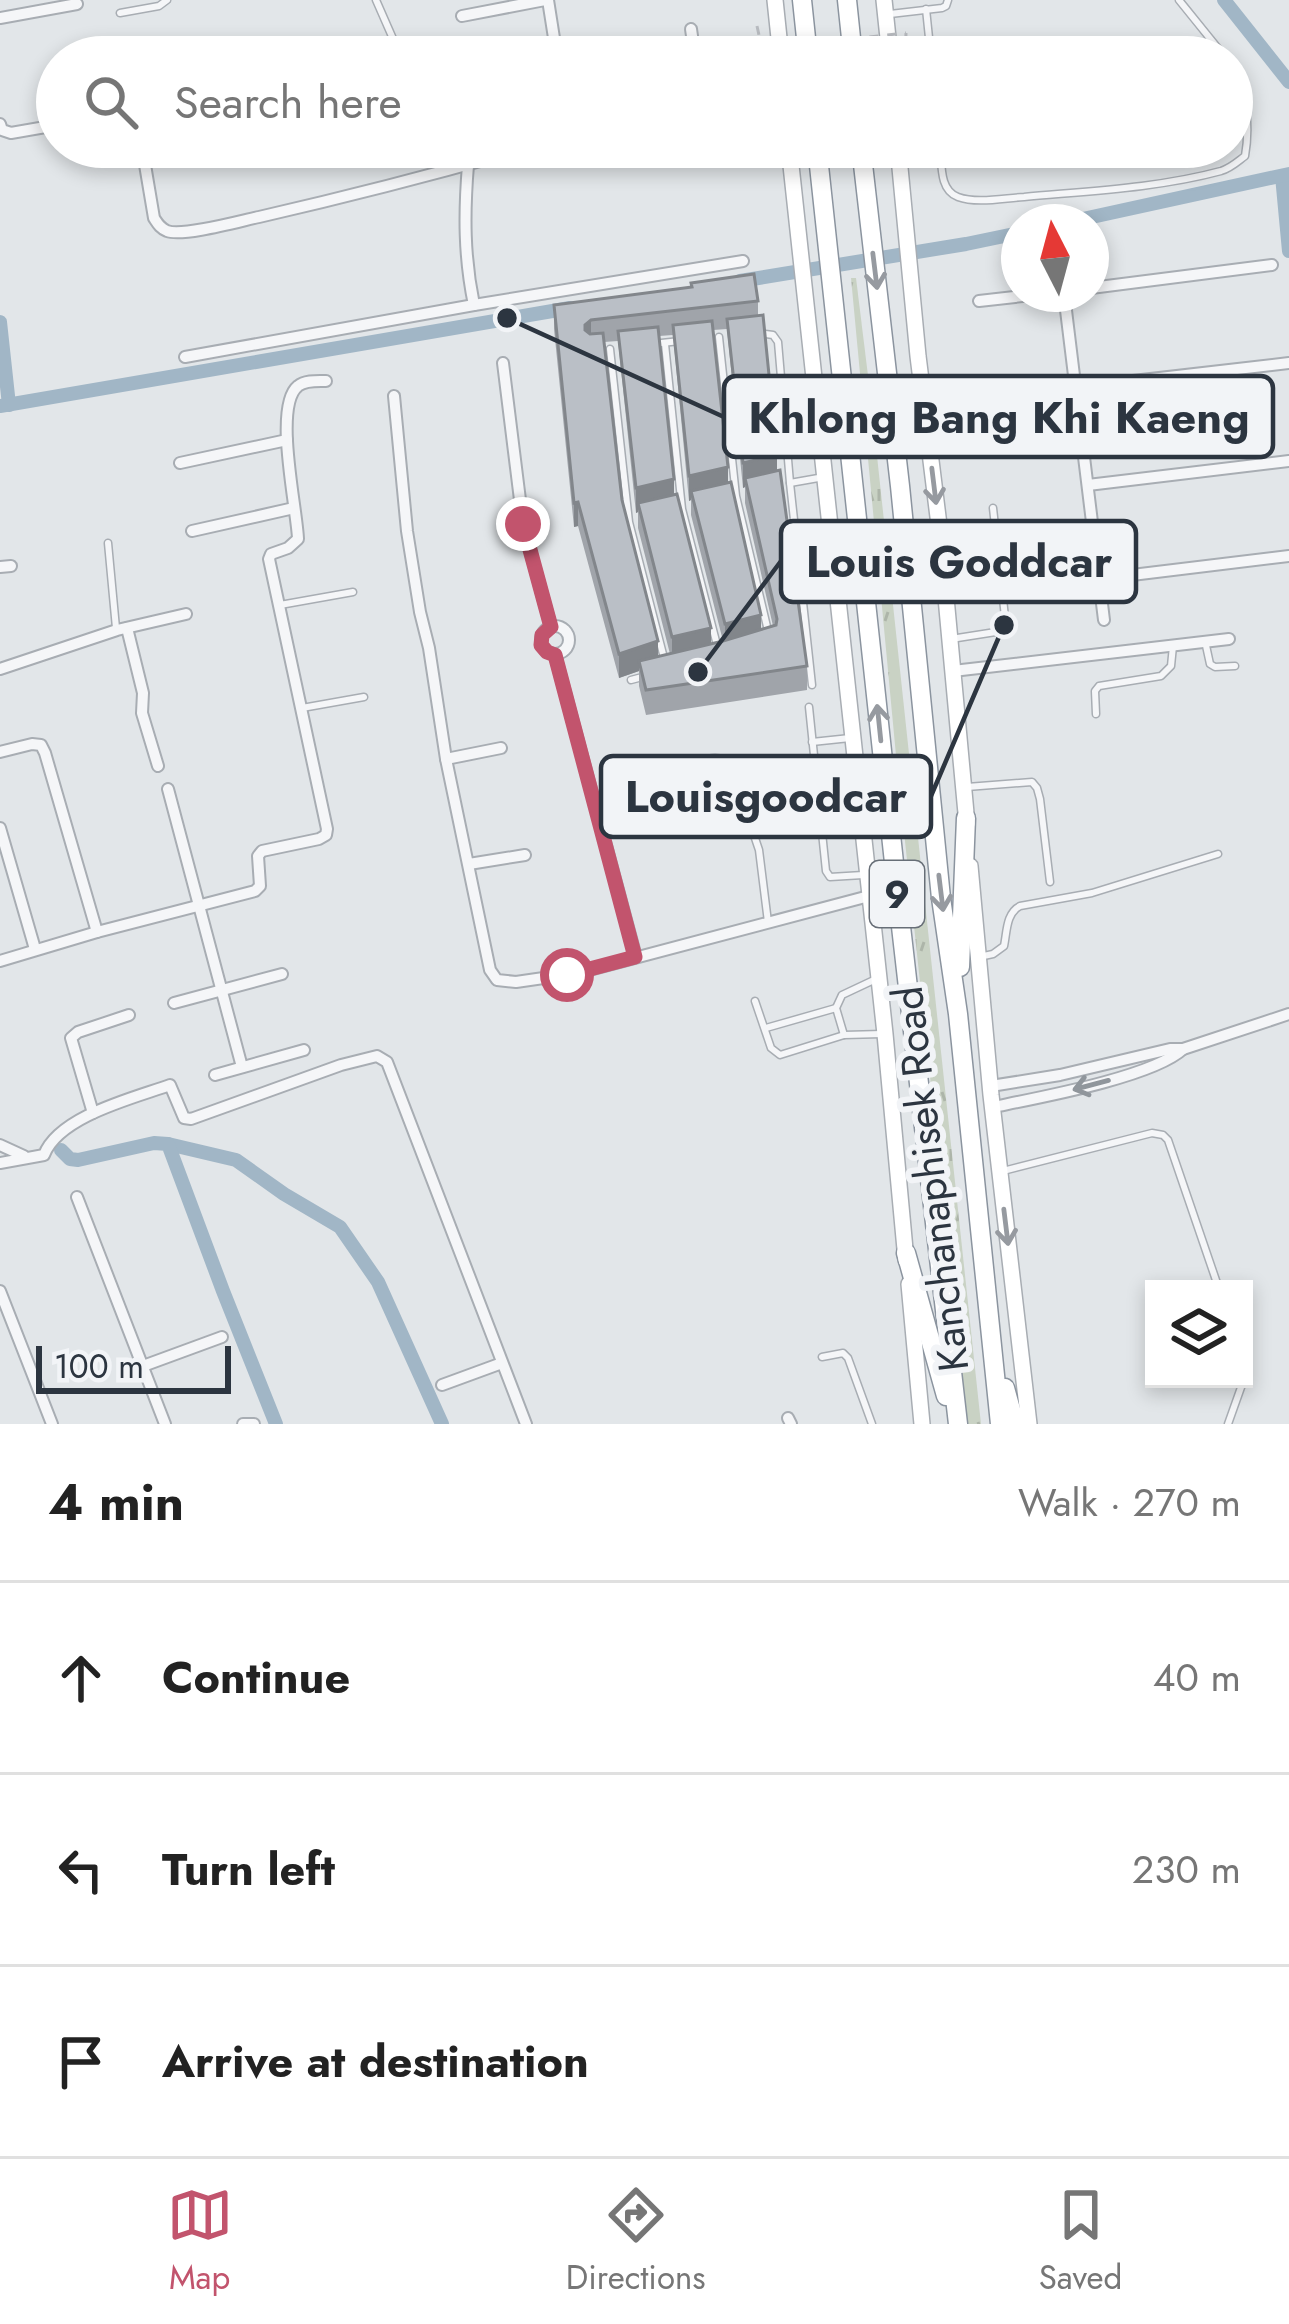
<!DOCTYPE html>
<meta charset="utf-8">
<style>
:root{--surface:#fff;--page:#f6f6f6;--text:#222;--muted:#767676;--line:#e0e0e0;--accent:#c2546d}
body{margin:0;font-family:Jost,sans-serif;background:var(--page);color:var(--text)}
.controls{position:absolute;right:36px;bottom:36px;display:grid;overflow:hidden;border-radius:0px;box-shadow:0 6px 18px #0003}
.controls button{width:108px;height:108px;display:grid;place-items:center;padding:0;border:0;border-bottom:3px solid var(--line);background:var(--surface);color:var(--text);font:60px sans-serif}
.compass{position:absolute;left:1001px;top:204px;width:108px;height:108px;border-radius:50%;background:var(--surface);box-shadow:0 6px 18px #0003;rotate:354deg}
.scale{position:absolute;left:36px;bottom:30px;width:195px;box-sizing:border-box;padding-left:12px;border:6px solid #2c3540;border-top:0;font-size:33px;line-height:42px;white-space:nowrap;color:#2c3540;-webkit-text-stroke:9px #f2f4f7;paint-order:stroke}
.stop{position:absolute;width:36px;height:36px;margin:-27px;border:9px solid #c2546d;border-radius:50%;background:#fff}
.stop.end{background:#c2546d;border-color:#fff;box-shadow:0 3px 12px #0008}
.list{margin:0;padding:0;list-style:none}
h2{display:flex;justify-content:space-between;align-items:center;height:156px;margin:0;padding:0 48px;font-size:51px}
h2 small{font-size:39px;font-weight:400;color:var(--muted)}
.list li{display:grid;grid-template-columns:78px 1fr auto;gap:36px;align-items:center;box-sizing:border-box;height:192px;padding:0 48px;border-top:3px solid var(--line)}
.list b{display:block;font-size:45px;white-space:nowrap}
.list em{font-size:39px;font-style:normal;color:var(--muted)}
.icon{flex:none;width:66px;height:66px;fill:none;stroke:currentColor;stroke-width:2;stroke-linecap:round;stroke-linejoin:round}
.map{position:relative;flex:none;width:1289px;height:1424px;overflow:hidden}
.search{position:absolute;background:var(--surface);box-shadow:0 6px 18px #0003;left:36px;right:36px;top:36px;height:132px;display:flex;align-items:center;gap:30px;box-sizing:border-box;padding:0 42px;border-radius:66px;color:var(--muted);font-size:45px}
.sheet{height:732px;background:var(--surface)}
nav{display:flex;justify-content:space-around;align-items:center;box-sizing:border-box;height:168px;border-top:3px solid var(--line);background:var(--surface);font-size:33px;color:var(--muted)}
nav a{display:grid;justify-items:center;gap:6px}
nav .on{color:var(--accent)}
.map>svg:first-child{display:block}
.grass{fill:url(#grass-tufts)}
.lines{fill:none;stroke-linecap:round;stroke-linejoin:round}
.canal{stroke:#a1b6c6;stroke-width:14}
.service-casing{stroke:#a8adb3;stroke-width:9}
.minor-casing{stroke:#a8adb3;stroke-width:14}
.secondary-casing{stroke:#a8adb3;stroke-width:18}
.trunk-casing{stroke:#8b949f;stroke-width:21}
.path{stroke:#b9bcc1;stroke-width:3;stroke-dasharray:9 9;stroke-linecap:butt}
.service{stroke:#f5f6f8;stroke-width:6}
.minor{stroke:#f5f6f8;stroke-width:10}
.secondary{stroke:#fff;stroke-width:15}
.trunk{stroke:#fff;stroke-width:18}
.path-bridge{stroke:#b9bcc1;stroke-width:3;stroke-dasharray:9 9;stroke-linecap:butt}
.wall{fill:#a0a4aa;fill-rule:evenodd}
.shaded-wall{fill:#82868b}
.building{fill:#babfc6;stroke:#82868b;stroke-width:3}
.oneway{stroke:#969aa0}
.oneway2{stroke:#90969c}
.route{stroke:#c2546d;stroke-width:15}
.labels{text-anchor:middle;stroke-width:12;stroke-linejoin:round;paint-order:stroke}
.shield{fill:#f2f4f7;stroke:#676e77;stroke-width:3}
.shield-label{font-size:39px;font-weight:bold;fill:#2c3540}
.street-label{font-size:42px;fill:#2c3540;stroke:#f2f4f7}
.leader{fill:none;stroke:#2c3540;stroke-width:4.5}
.callout-dot{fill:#2c3540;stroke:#f2f4f7;stroke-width:4.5}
.callout{fill:#f2f4f7;stroke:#2c3540;stroke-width:4.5}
.callout-label{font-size:45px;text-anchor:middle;font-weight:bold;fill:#2c3540}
</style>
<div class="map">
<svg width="1289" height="1424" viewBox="0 0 1289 1424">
<defs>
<pattern id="grass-tufts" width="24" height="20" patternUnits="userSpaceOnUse" patternTransform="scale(3)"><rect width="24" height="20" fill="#c9d2c4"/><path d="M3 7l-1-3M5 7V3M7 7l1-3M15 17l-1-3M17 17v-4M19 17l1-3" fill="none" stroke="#adb5a9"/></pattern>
</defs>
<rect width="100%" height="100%" fill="#e2e6e9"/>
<path class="grass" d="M851,278H856L871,400L981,1424H967L897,766Z"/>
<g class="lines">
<g class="canal">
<path d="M1224,0L1289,82"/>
<path d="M1282,176L1289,251"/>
<path d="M1069,222L1289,174"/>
<path d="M740,281L966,244L1019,233"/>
<path d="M0,322L9,405"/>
<path d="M0,406L570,308"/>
<path d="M168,1144L236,1160L284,1194L340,1227L378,1282L442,1424"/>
<path d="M61,1150L70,1159L78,1160L154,1143L168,1144L223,1291L276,1424"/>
</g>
<g class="service-casing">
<g id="service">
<path d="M376,0L401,57"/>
<path d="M1179,0L1225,57"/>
<path d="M926,9L931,57"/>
<path d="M120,13L159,6L167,0"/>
<path d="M890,14L942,8L946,6L948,0"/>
<path d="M940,147C942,164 939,190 958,197C977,204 1004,198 1024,197C1089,191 1158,188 1221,171C1231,168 1237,162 1245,156C1250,128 1247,91 1232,66"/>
<path d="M759,333L773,335L778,342L790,483L812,685"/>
<path d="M719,337L736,496L769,635"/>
<path d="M652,344L680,341"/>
<path d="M665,344L682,509L718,649"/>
<path d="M610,349L629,522L664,658"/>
<path d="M790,483L824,477"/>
<path d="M943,533L996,528"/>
<path d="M108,543L116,628"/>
<path d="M280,605L353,592"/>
<path d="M951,639L1002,631L1006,626L993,508"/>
<path d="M1205,641L1210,664L1215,667L1235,666"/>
<path d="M631,680L646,676"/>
<path d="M809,707L826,871L830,877L863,875"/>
<path d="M302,708L364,697"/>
<path d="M1096,714L1095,691L1099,686L1161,676L1171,666L1173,646"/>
<path d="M812,742L850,738"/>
<path d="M688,764C702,761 719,752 730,764L759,850L768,922"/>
<path d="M967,787L1032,782L1037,788L1040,799L1050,882"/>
<path d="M979,957L993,954L1004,946C1007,932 1006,913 1020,906L1092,893L1218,854"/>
<path d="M876,979L842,995L836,1008L844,1035L882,1034"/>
<path d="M755,1001L771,1048L780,1055L844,1035"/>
<path d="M766,1028L836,1008"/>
<path d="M1003,1171L1152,1133L1163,1135L1168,1140L1219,1289"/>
<path d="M822,1357L843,1353L848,1358L872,1424"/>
<path d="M1228,1424L1244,1379"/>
</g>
</g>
<g class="minor-casing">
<g id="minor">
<path d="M548,0L557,57"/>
<path d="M462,16L545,0"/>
<path d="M0,18L77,4"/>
<path d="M691,29L695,57"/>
<path d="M0,124L2,130L11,133L57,125"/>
<path d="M142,147L154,218C158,224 160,228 167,231C183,237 240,221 259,217C350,196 440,173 530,147"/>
<path d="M559,147L571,152L581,147"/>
<path d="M468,165C464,214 464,257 474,305"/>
<path d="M1091,288L1272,265"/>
<path d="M1064,294L1104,620"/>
<path d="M979,301L1041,294"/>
<path d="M185,357L474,305L743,261"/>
<path d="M503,363L523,524L551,627"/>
<path d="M394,396L407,531L420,612L429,648L446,759L490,970L497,980L516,982L578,973L869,896"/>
<path d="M924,405L1289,363"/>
<path d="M180,463L287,440"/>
<path d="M1088,485L1289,461"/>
<path d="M192,531L294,508"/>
<path d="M0,567L11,566"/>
<path d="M1099,579L1289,556"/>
<circle cx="555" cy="640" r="14"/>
<path d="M127,628L143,693L142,713L158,766"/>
<path d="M555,655L636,957"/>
<path d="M0,669L117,630L186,614"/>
<path d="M953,671L1229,639"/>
<path d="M0,752L32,744L41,745L45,753L97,932"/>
<path d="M446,759L501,748"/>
<path d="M168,789L242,1067"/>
<path d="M0,828L35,949"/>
<path d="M469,864L525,855"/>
<path d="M0,961L97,932L255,891L260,886L258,856L262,851L319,839L326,835L327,829L269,559L271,554L288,548L298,539C297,508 273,406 298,386C305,380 318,381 326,381"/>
<path d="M174,1003L282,974"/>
<path d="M215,1075L304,1050"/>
<path d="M991,1086L1060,1075L1170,1049H1183L1289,1014"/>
<path d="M993,1107C1037,1098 1153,1077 1183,1049"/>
<path d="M93,1113L71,1038L78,1032L129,1015"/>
<path d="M0,1145L24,1156"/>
<path d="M0,1163L44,1155C59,1116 134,1098 170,1085L184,1118L191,1119L341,1065L377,1056L387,1062L526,1424"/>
<path d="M77,1197L165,1424"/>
<path d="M0,1291L52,1424"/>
<path d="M143,1366L222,1337"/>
<path d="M442,1385L502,1363"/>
<path d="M788,1418L791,1424"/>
<path d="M243,1424H254"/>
</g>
</g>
<g class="secondary-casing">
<g id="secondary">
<path d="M775,0L781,57"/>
<path d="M884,0L890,57"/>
<path d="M789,147L885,1034L906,1260"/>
<path d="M898,147L918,356L940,533L967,824"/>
<path d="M970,866L991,1095L1029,1424"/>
<path d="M909,1284L922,1424"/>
</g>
</g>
<g class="trunk-casing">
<g id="trunk">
<path d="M802,0L808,57"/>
<path d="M847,0L853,57"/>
<path d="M817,147L899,909L958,1424"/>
<path d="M861,147L900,486L941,898L958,1014L1000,1424"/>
<path d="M960,967L966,818"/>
<path d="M906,1253L946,1396"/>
<path d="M1005,1388L1015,1424"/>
</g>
</g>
<g class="path">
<path d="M757,26L762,49"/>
<path d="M905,55L906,33"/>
</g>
<use href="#service" class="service"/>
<use href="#minor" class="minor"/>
<use href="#secondary" class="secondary"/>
<use href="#trunk" class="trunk"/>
<path class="path-bridge" d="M762,49L906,33"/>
</g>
<path class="wall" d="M758,301V316L777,471L807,666V690L646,715L639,686V671L619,678L578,526L574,527L554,329V305ZM727,329L743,488L745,487V503L773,626L761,629L728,482L713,330ZM673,335L689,501L691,500V515L723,641L711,644L674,495L659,336ZM618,341L636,513L638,512V528L670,654L658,657L622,500L604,342Z"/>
<g class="shaded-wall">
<path d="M591,320V344L585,349V325Z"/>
<path d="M777,455V480L745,478V487L743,488V463Z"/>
<path d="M728,467V491H691V500L689,501V476Z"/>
<path d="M674,479V504L638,503V512L636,513V488Z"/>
<path d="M578,502V526L574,527V503Z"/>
<path d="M761,615V640L725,649V624Z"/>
<path d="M711,628V652L672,662V637Z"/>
<path d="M658,641V665L639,661V671L619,678V654Z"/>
</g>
<g class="building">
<path d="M754,274L758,301L591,320L585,325V330L590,334L603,333L622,500L658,641L619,654L578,502L574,503L554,305L692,287L691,283Z"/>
<path d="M763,315L777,455L743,463L727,319Z"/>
<path d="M712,321L728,467L689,476L673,325Z"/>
<path d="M658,327L674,479L636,488L618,331Z"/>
<path d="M780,470L807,666L646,690L639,661L723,641L776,625L777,619L745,478Z"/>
<path d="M731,482L761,615L725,624L691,491Z"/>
<path d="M677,494L711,628L672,637L638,503Z"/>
</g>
<defs><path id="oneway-shaft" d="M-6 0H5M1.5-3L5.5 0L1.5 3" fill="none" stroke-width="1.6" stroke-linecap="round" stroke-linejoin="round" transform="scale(3)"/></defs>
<g class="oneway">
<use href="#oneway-shaft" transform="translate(875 271) rotate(83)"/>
<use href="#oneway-shaft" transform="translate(934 486) rotate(83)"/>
<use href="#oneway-shaft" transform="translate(879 723) rotate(-96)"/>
<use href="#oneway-shaft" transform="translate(941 893) rotate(83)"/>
<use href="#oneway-shaft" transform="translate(1006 1227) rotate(83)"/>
</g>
<use class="oneway2" href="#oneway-shaft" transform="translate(1091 1085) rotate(165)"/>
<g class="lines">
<path class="route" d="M523,524L551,627L542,635L541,645L547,652L555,655L635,957L567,975"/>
</g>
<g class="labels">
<rect class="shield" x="870" y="861" width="54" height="66" rx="9"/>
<g class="shield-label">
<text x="897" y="908">9</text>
</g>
<g class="street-label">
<text transform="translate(930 1179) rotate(-97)" y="15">Kanchanaphisek Road</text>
</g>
</g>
<path class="leader" d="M507 318L724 417M698 672L781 561M1004 625L931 796"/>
<g class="callout-dot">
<circle cx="507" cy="318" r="12"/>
<circle cx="698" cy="672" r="12"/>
<circle cx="1004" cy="625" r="12"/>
</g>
<g class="callout">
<rect x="724" y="376" width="549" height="81" rx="12"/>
<rect x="781" y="521" width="355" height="81" rx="12"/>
<rect x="601" y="756" width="330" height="81" rx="12"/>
</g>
<g class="callout-label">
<text x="999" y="433">Khlong Bang Khi Kaeng</text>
<text x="959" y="577">Louis Goddcar</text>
<text x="766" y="812">Louisgoodcar</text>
</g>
</svg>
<div class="controls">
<button><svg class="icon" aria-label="layers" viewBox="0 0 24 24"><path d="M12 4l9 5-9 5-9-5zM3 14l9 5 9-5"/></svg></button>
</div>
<svg class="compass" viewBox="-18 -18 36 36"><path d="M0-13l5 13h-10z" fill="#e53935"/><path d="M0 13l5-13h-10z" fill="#767676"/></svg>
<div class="scale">100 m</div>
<div class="stop" style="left:567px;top:975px"></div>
<div class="stop end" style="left:523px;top:524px"></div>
<div class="search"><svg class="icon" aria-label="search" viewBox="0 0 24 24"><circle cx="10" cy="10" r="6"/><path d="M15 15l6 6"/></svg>Search here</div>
</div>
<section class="sheet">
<h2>4 min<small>Walk · 270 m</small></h2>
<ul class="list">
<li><svg class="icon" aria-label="ahead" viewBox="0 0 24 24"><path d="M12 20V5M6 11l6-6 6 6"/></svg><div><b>Continue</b></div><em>40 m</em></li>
<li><svg class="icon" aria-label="left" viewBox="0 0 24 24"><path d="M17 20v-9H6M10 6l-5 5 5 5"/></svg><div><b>Turn left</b></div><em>230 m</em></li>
<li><svg class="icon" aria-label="arrive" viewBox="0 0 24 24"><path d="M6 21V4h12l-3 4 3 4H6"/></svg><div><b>Arrive at destination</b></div></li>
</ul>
</section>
<nav>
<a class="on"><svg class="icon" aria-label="map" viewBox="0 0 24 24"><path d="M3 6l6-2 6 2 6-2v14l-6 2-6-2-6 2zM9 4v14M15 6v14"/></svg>Map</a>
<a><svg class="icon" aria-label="directions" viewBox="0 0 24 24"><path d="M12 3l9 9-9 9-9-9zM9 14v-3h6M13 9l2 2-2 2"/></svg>Directions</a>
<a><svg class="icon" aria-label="saved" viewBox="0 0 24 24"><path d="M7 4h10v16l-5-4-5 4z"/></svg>Saved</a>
</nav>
